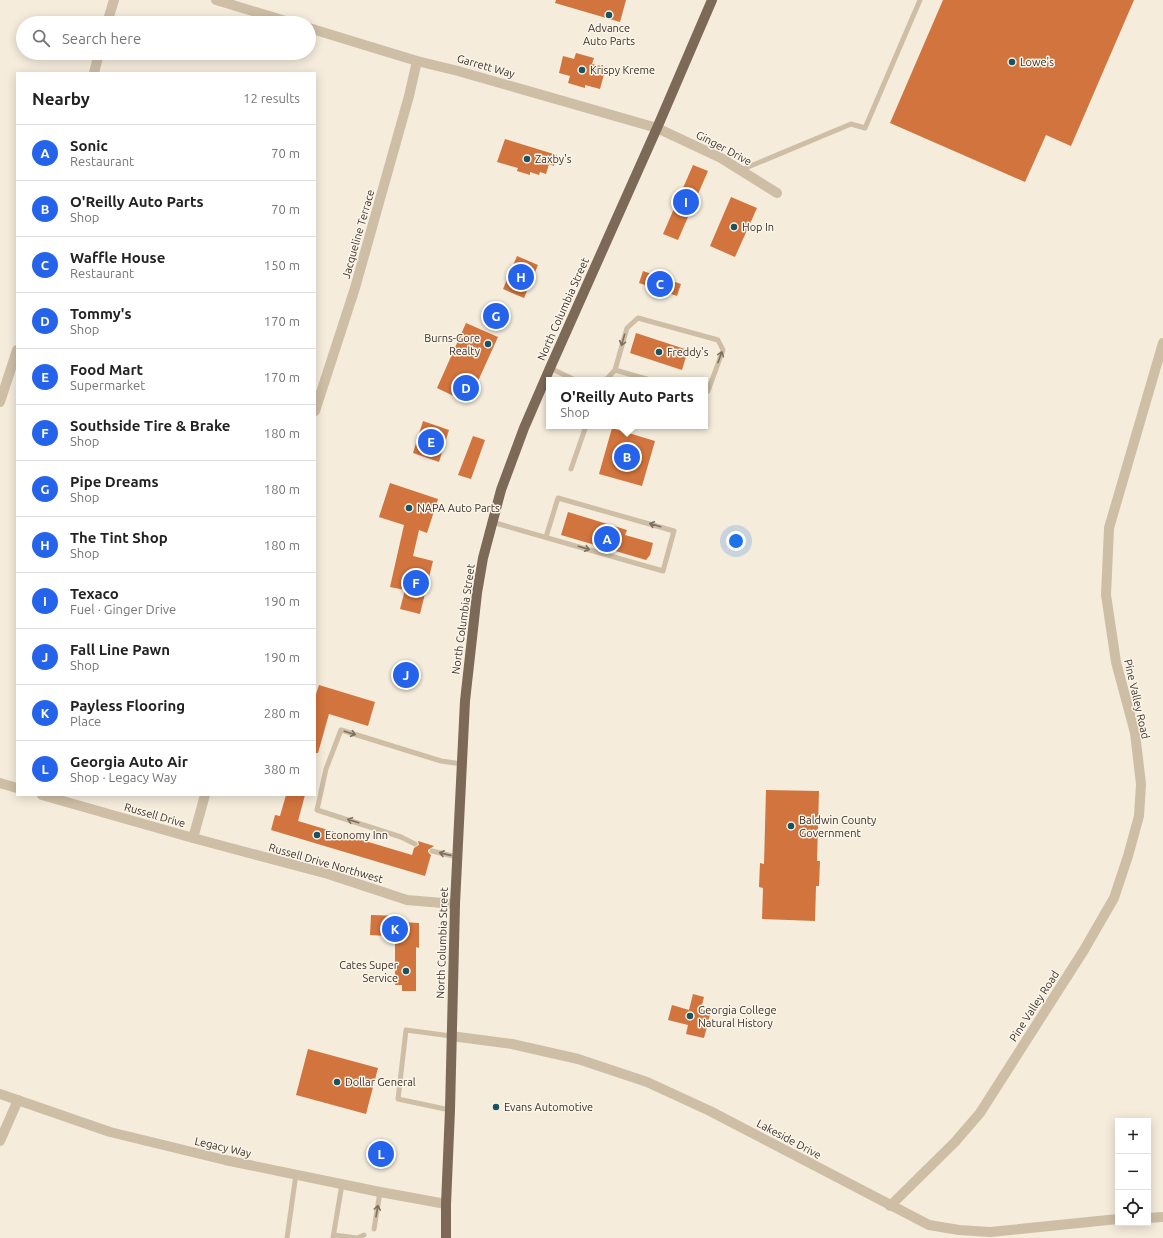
<!DOCTYPE html>
<meta charset="utf-8">
<style>
:root{--surface:#fff;--page:#f6f6f6;--text:#222;--muted:#767676;--line:#e0e0e0;--accent:#2563eb}
body{margin:0;font-family:Ubuntu,sans-serif;background:var(--page);color:var(--text)}
.controls{position:absolute;right:12px;bottom:12px;display:grid;overflow:hidden;border-radius:0px;box-shadow:0 2px 10px #0003}
.controls button{width:36px;height:36px;display:grid;place-items:center;padding:0;border:0;border-bottom:1px solid var(--line);background:var(--surface);color:var(--text);font:20px sans-serif}
.you{position:absolute;left:736px;top:541px;width:14px;height:14px;margin:-10px;border:3px solid #fff;border-radius:50%;background:#1a73e8;box-shadow:0 0 0 6px #1a73e833}
.badge{display:grid;place-items:center;width:26px;height:26px;border-radius:50%;background:var(--accent);color:#fff;font-size:13px;font-weight:700}
.pin{position:absolute;translate:-50% -50%;border:2px solid #fff;box-shadow:0 1px 4px #0006}
.popup{position:absolute;left:546px;top:377px;width:162px;height:52px;box-sizing:border-box;display:grid;place-content:center;border-radius:0px;background:var(--surface);filter:drop-shadow(0 1px 3px #0005);font-size:13px;white-space:nowrap;color:var(--muted)}
.popup b{font-size:15px;color:var(--text)}
.popup::after{content:'';position:absolute;left:50%;top:100%;margin-left:-8px;border:8px solid transparent;border-top-color:var(--surface)}
.list{margin:0;padding:0;list-style:none}
h2{display:flex;justify-content:space-between;align-items:center;height:52px;margin:0;padding:0 16px;font-size:17px}
h2 small{font-size:13px;font-weight:400;color:var(--muted)}
.list li{display:grid;grid-template-columns:26px 1fr auto;gap:12px;align-items:center;box-sizing:border-box;height:56px;padding:0 16px;border-top:1px solid var(--line)}
.list b{display:block;font-size:15px;white-space:nowrap}
.list p{margin:0;font-size:13px;white-space:nowrap;color:var(--muted)}
.list em{font-size:13px;font-style:normal;color:var(--muted)}
.icon{flex:none;width:22px;height:22px;fill:none;stroke:currentColor;stroke-width:2;stroke-linecap:round;stroke-linejoin:round}
.map{position:relative;flex:none;width:1163px;height:1238px;overflow:hidden}
.search{position:absolute;background:var(--surface);box-shadow:0 2px 10px #0003;left:16px;top:16px;width:300px;height:44px;display:flex;align-items:center;gap:10px;box-sizing:border-box;padding:0 14px;border-radius:22px;color:var(--muted);font-size:15px}
.panel{position:absolute;background:var(--surface);box-shadow:0 2px 10px #0003;left:16px;top:72px;width:300px;height:724px;border-radius:0px}
.map>svg:first-child{display:block}
.building{fill:#d1743d}
.lines{fill:none;stroke-linecap:round;stroke-linejoin:round}
.lane{stroke:#cebea6;stroke-width:5}
.street{stroke:#cebea6;stroke-width:10}
.primary{stroke:#7d6957;stroke-width:10}
.oneway{stroke:#7d7061}
.poi-dot{fill:#195260;stroke:#fbf5e9;stroke-width:1.5}
.labels{text-anchor:middle;stroke-width:3;stroke-linejoin:round;paint-order:stroke}
.poi-label{font-size:11px;fill:#3a3028;stroke:#fbf5e9;text-anchor:start}
.street-label{font-size:11px;fill:#3a3028;stroke:#fbf5e9}
</style>
<div class="map">
<svg width="1163" height="1238" viewBox="0 0 1163 1238">
<rect width="100%" height="100%" fill="#f5ecdc"/>
<g class="building">
<path d="M556,0H626L620,22L555,3Z"/>
<path d="M943,0H1134L1071,146L1046,135L1025,182L890,123Z"/>
<path d="M576,53L594,58L592,64L606,67L600,89L585,85V88L568,83L570,76L559,73L563,56L574,59Z"/>
<path d="M505,139L557,155L554,166L549,164L546,174L540,172L539,175L530,172V175L517,171L518,168L497,162Z"/>
<path d="M693,165L708,171L678,240L663,234Z"/>
<path d="M731,197L757,208L735,257L710,246Z"/>
<path d="M517,256L538,265L524,298L503,289Z"/>
<path d="M643,271L681,284L677,296L639,283Z"/>
<path d="M466,323L498,337L468,403L437,388Z"/>
<path d="M636,333L688,350L682,370L630,353Z"/>
<path d="M423,421L449,430L439,462L413,453Z"/>
<path d="M612,428L655,441L642,486L599,474Z"/>
<path d="M473,436L485,440L471,479L458,475Z"/>
<path d="M390,483L438,499L427,533L419,530L413,556L433,561L420,614L400,609L405,590L390,587L404,525L379,517Z"/>
<path d="M568,512L627,530L625,535L653,543L650,555L646,560L561,535Z"/>
<path d="M319,685L375,702L368,726L329,714L318,753H315V697Z"/>
<path d="M766,790L819,791L817,861H820L819,886H816L815,921L762,919L763,888L759,887L760,863L764,864Z"/>
<path d="M286,795H305L298,821L412,855L414,848L419,845L418,841L434,846L428,850V852L431,855L425,876L271,830L275,815L280,816Z"/>
<path d="M371,915L402,916V922L419,923V948L416,947V991H402V985H395V942L386,941V936L370,935Z"/>
<path d="M693,994L704,997L701,1009L711,1011L704,1038L686,1034L688,1025L668,1020L672,1005L689,1010Z"/>
<path d="M308,1049L378,1068L366,1114L296,1095Z"/>
</g>
<g class="lines">
<g class="lane">
<path d="M741,170L851,124L865,128L920,0"/>
<path d="M550,368L575,380"/>
<path d="M615,370L650,380"/>
<path d="M606,380L615,370L627,328L638,318L718,340L723,350L708,391L705,392"/>
<path d="M571,469L586,426"/>
<path d="M492,522L663,571L674,531L558,498L546,537"/>
<path d="M415,844L401,837L317,810L326,769L341,730L441,761L462,764"/>
<path d="M432,851L457,857"/>
<path d="M450,1110L398,1099L406,1030L451,1036"/>
<path d="M374,1229L380,1192"/>
<path d="M334,1235L357,1238L364,1235"/>
<path d="M287,1238L296,1174"/>
<path d="M333,1238L342,1184"/>
</g>
<g class="street">
<path d="M216,0L292,23"/>
<path d="M107,23L114,0"/>
<path d="M309,28L417,61L458,71L657,128L721,158L777,193"/>
<path d="M94,73L99,53"/>
<path d="M0,402L17,350"/>
<path d="M315,411L355,288L409,96L417,61"/>
<path d="M0,783L17,788"/>
<path d="M42,795L193,838L328,874L407,900L455,904"/>
<path d="M193,838L205,795"/>
<path d="M451,1036L512,1044L578,1059L647,1082L710,1111L929,1225L959,1230L990,1232L1118,1219"/>
<path d="M0,1094L110,1132L225,1160L380,1192L446,1204"/>
<path d="M0,1141L18,1100"/>
<path d="M890,1206L955,1142L980,1113L1084,950L1114,898L1128,856L1139,816L1141,784L1135,733L1116,662L1106,595L1109,528L1163,343"/>
<path d="M1148,1218L1163,1217"/>
</g>
<path class="primary" d="M446,1238V1204L450,1110L455,904L465,701L477,593L483,558L501,490L524,428L550,368L657,128L712,0"/>
</g>
<defs><path id="oneway-shaft" d="M-6 0H5M1.5-3L5.5 0L1.5 3" fill="none" stroke-width="1.6" stroke-linecap="round" stroke-linejoin="round"/></defs>
<g class="oneway">
<use href="#oneway-shaft" transform="translate(623 340) rotate(106)"/>
<use href="#oneway-shaft" transform="translate(720 357) rotate(-70)"/>
<use href="#oneway-shaft" transform="translate(655 525) rotate(-164)"/>
<use href="#oneway-shaft" transform="translate(584 548) rotate(16)"/>
<use href="#oneway-shaft" transform="translate(350 733) rotate(17)"/>
<use href="#oneway-shaft" transform="translate(353 821) rotate(-162)"/>
<use href="#oneway-shaft" transform="translate(445 854) rotate(-167)"/>
<use href="#oneway-shaft" transform="translate(377 1211) rotate(-80)"/>
</g>
<g class="poi-dot">
<circle cx="609" cy="15" r="4"/>
<circle cx="1012" cy="62" r="4"/>
<circle cx="582" cy="70" r="4"/>
<circle cx="527" cy="159" r="4"/>
<circle cx="734" cy="227" r="4"/>
<circle cx="488" cy="344" r="4"/>
<circle cx="659" cy="352" r="4"/>
<circle cx="409" cy="508" r="4"/>
<circle cx="791" cy="826" r="4"/>
<circle cx="317" cy="835" r="4"/>
<circle cx="406" cy="971" r="4"/>
<circle cx="690" cy="1016" r="4"/>
<circle cx="337" cy="1082" r="4"/>
<circle cx="496" cy="1107" r="4"/>
</g>
<g class="labels">
<g class="poi-label">
<text x="609" y="32" text-anchor="middle">Advance<tspan x="609" dy="13">Auto Parts</tspan></text>
<text x="1020" y="66">Lowe's</text>
<text x="590" y="74">Krispy Kreme</text>
<text x="535" y="163">Zaxby's</text>
<text x="742" y="231">Hop In</text>
<text x="480" y="342" text-anchor="end">Burns-Gore<tspan x="480" dy="13">Realty</tspan></text>
<text x="667" y="356">Freddy's</text>
<text x="417" y="512">NAPA Auto Parts</text>
<text x="799" y="824">Baldwin County<tspan x="799" dy="13">Government</tspan></text>
<text x="325" y="839">Economy Inn</text>
<text x="398" y="969" text-anchor="end">Cates Super<tspan x="398" dy="13">Service</tspan></text>
<text x="698" y="1014">Georgia College<tspan x="698" dy="13">Natural History</tspan></text>
<text x="345" y="1086">Dollar General</text>
<text x="504" y="1111">Evans Automotive</text>
</g>
<g class="street-label">
<text transform="translate(486 66) rotate(16)" y="4">Garrett Way</text>
<text transform="translate(724 148) rotate(28)" y="4">Ginger Drive</text>
<text transform="translate(358 234) rotate(-74)" y="4">Jacqueline Terrace</text>
<text transform="translate(563 309) rotate(-66)" y="4">North Columbia Street</text>
<text transform="translate(463 619) rotate(-82)" y="4">North Columbia Street</text>
<text transform="translate(1137 699) rotate(77)" y="4">Pine Valley Road</text>
<text transform="translate(155 815) rotate(16)" y="4">Russell Drive</text>
<text transform="translate(326 863) rotate(16)" y="4">Russell Drive Northwest</text>
<text transform="translate(442 943) rotate(-88)" y="4">North Columbia Street</text>
<text transform="translate(1034 1006) rotate(-57)" y="4">Pine Valley Road</text>
<text transform="translate(789 1139) rotate(28)" y="4">Lakeside Drive</text>
<text transform="translate(223 1147) rotate(13)" y="4">Legacy Way</text>
</g>
</g>
</svg>
<div class="controls">
<button>+</button>
<button>−</button>
<button><svg class="icon" aria-label="locate" viewBox="0 0 24 24"><circle cx="12" cy="12" r="6"/><path d="M12 2v4M12 18v4M2 12h4M18 12h4"/></svg></button>
</div>
<div class="you"></div>
<div class="pin badge" style="left:607px;top:539px">A</div>
<div class="pin badge" style="left:627px;top:457px">B</div>
<div class="popup"><b>O'Reilly Auto Parts</b>Shop</div>
<div class="pin badge" style="left:660px;top:284px">C</div>
<div class="pin badge" style="left:466px;top:388px">D</div>
<div class="pin badge" style="left:431px;top:442px">E</div>
<div class="pin badge" style="left:416px;top:583px">F</div>
<div class="pin badge" style="left:496px;top:316px">G</div>
<div class="pin badge" style="left:521px;top:277px">H</div>
<div class="pin badge" style="left:686px;top:202px">I</div>
<div class="pin badge" style="left:406px;top:675px">J</div>
<div class="pin badge" style="left:395px;top:929px">K</div>
<div class="pin badge" style="left:381px;top:1154px">L</div>
<div class="search"><svg class="icon" aria-label="search" viewBox="0 0 24 24"><circle cx="10" cy="10" r="6"/><path d="M15 15l6 6"/></svg>Search here</div>
<section class="panel">
<h2>Nearby<small>12 results</small></h2>
<ul class="list">
<li><span class="badge">A</span><div><b>Sonic</b><p>Restaurant</p></div><em>70 m</em></li>
<li><span class="badge">B</span><div><b>O'Reilly Auto Parts</b><p>Shop</p></div><em>70 m</em></li>
<li><span class="badge">C</span><div><b>Waffle House</b><p>Restaurant</p></div><em>150 m</em></li>
<li><span class="badge">D</span><div><b>Tommy's</b><p>Shop</p></div><em>170 m</em></li>
<li><span class="badge">E</span><div><b>Food Mart</b><p>Supermarket</p></div><em>170 m</em></li>
<li><span class="badge">F</span><div><b>Southside Tire &amp; Brake</b><p>Shop</p></div><em>180 m</em></li>
<li><span class="badge">G</span><div><b>Pipe Dreams</b><p>Shop</p></div><em>180 m</em></li>
<li><span class="badge">H</span><div><b>The Tint Shop</b><p>Shop</p></div><em>180 m</em></li>
<li><span class="badge">I</span><div><b>Texaco</b><p>Fuel · Ginger Drive</p></div><em>190 m</em></li>
<li><span class="badge">J</span><div><b>Fall Line Pawn</b><p>Shop</p></div><em>190 m</em></li>
<li><span class="badge">K</span><div><b>Payless Flooring</b><p>Place</p></div><em>280 m</em></li>
<li><span class="badge">L</span><div><b>Georgia Auto Air</b><p>Shop · Legacy Way</p></div><em>380 m</em></li>
</ul>
</section>
</div>
